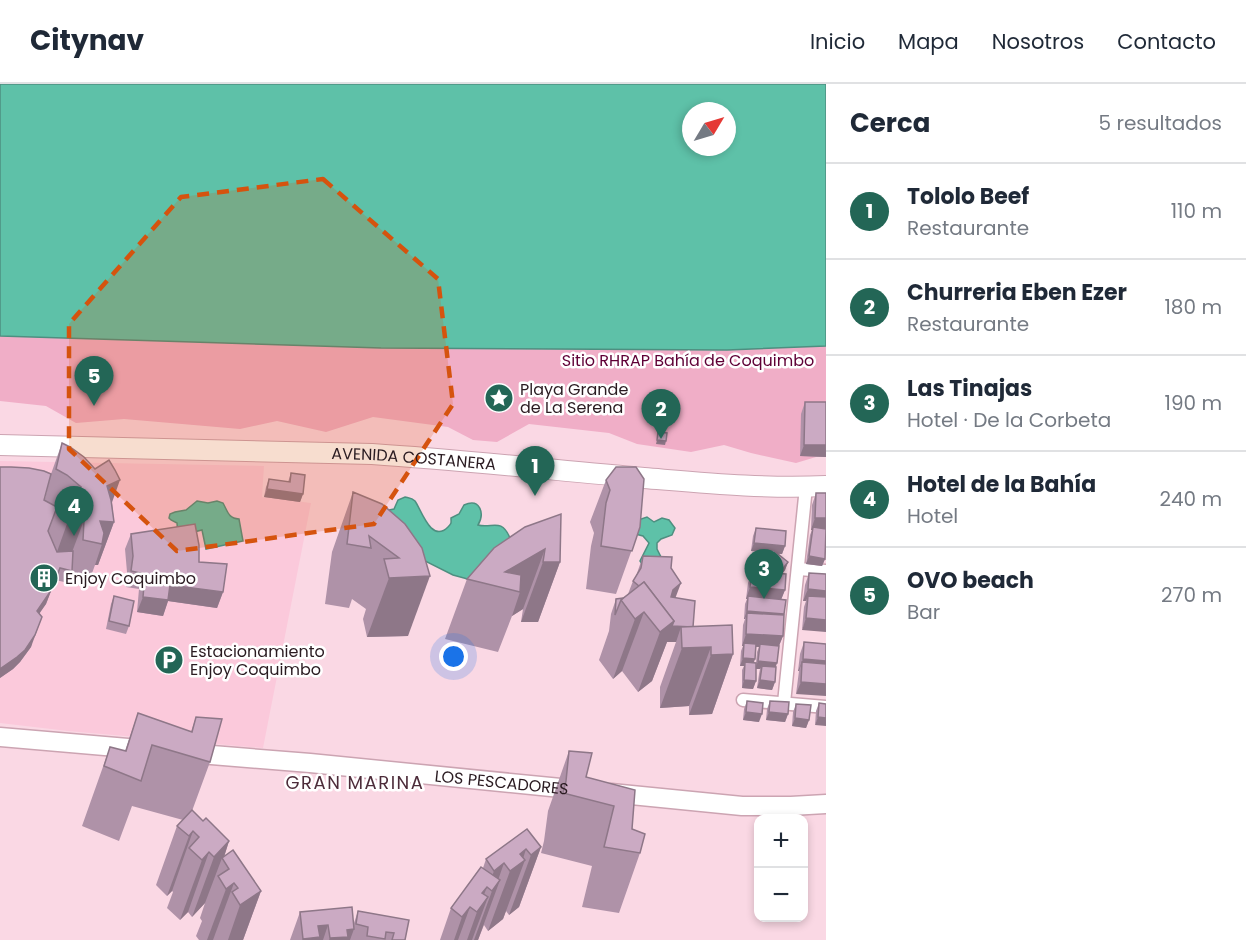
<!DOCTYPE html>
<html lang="es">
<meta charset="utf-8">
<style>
:root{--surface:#fff;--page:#f2f2f3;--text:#1f2937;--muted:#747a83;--line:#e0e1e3;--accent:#236656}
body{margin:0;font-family:Poppins,sans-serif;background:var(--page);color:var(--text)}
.controls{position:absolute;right:18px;bottom:18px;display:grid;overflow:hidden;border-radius:12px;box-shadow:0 3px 9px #0003}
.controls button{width:54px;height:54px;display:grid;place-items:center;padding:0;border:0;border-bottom:2px solid var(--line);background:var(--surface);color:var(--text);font:30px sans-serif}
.compass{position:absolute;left:682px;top:18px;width:54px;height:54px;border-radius:50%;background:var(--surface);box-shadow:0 3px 9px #0003;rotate:52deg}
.you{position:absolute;left:454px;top:573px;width:21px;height:21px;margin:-15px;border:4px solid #fff;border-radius:50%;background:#1a73e8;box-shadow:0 0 0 9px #1a73e833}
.badge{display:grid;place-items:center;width:39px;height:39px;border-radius:50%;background:var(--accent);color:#fff;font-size:20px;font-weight:700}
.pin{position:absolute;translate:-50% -50px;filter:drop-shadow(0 2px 3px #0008)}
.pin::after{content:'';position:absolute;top:32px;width:21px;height:18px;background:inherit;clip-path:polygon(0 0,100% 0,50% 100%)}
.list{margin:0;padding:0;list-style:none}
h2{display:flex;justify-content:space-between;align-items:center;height:78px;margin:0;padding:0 24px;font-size:26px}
h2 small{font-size:20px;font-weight:400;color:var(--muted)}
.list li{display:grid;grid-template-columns:39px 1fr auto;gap:18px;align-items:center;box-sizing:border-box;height:96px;padding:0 24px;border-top:2px solid var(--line)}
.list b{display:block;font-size:22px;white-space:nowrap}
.list p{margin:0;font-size:20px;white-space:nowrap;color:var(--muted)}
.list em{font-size:20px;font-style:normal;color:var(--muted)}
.map{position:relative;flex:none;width:826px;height:856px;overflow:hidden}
header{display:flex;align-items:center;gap:36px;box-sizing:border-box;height:84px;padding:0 30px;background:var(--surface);border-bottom:2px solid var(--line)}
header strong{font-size:28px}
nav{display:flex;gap:33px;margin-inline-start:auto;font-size:21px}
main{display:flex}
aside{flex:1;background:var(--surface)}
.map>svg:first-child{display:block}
.built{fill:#fbc9db}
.green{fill:#f0aec7}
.water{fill:#5ec1a8;stroke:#4e8f80;stroke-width:1.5;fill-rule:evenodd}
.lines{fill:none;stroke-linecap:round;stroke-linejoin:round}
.street-casing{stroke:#cca4b2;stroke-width:15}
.secondary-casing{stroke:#cca4b2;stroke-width:21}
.primary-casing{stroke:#cca4b2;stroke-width:22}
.street{stroke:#fff;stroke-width:12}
.secondary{stroke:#fff;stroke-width:18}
.primary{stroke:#fff;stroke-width:20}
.wall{fill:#af92a8;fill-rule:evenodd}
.shaded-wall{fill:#8e7788}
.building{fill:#cbaac3;stroke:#8e7788;stroke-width:1.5}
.marked{fill:#d5530e;fill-opacity:0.2;stroke:#d5530e;stroke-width:4.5;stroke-dasharray:12 8;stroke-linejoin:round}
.labels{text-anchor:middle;stroke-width:5;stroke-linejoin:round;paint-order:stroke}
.park-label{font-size:16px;fill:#5f0036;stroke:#fff}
.poi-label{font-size:16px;fill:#2a1b21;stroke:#fff;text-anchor:start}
.street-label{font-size:16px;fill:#2a1b21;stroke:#fff}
.neighbourhood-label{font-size:18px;letter-spacing:1.5px;fill:#4d2c3a;stroke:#fff}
</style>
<header>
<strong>Citynav</strong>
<nav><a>Inicio</a><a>Mapa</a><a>Nosotros</a><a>Contacto</a></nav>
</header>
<main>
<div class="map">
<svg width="826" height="856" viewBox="0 0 826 856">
<rect width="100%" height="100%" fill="#fad8e4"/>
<path class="built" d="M0,377L264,382L262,413L311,419L263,664L68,647L0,639Z"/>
<path class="green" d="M0,162L826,181V370L796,379L751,369L724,361L691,368L637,360L609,349L529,340L497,358L473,356L448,343L373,333L326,348L277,337L240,345L124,335L76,339L46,322L0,317Z"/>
<g class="water">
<path d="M0,0H826V262L727,266L381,264L0,252ZM691,27H727V63H691Z"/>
<path d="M405,413C409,414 412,414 415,417C421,425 431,460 448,443C452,439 451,439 451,434L459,430L464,421C480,414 485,429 478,441C492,445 501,433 510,454L471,496L453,491L425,477L386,425L389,426L394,425L398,416Z"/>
<path d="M197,417L208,419L217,417L223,419C228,428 228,434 239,435L243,457L206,465L202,446L178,452L177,439L171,436L169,434L170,430L175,428L186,426Z"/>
<path d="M647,433L654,438L662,434L669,436L675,444L672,451L661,455L657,459V465L663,477L645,485L640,477L649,459L643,452L635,450L638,436Z"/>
</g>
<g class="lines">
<g class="street-casing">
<g id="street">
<path d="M798,485L826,487"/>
<path d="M743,616L826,623"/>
<path d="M784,619L806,403"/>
</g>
</g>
<g class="secondary-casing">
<g id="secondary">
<path d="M0,653L151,666"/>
<path id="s1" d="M187,669L310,679L581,706"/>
<path d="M611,709L742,722H791L826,720"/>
</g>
</g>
<g class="primary-casing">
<g id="primary">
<path id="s2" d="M0,361L372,370C463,376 553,386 644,394C705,399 765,405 826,402"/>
</g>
</g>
<use href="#street" class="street"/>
<use href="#secondary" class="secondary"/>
<use href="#primary" class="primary"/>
</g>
<g class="wall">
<path d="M805,318H826V373L800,372L801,330Z"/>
<path d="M62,359L112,419L114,438L98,481H95L87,503L55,496L46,520L39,529L31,563L20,578L13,585L0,594L51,390Z"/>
<path d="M291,389L303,410L300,418L264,413L266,403L269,395L288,398Z"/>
<path d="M606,396L640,443L616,510L586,505L591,462L594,449L590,438Z"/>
<path d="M353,408L405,440L408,552L367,553L363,535L366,525L352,515L349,524L325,520L332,468Z"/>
<path d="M816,409L825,475L822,482L806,480L810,451L812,446H811L812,421Z"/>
<path d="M525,443L560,478L538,538H521L523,525L512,532L498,568L445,555L467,495Z"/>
<path d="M756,444L785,462L782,470H777L788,478L785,486L782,490L785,506L781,516L784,530L783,533V552L779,562L776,583L775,598L772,606L757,604L759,590L760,585H756V597L753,605L742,604V586L744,582H740L741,567L743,562H742L743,541L745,535H744L745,520L747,515H746L748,499L752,487H755L758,479L765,469L751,467L753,452ZM756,563H759L757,568L756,579H754Z"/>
<path d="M131,450L199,478L223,508L217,524L168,517L163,532L137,528L139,505L126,503L127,488L125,465Z"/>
<path d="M643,472L671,484L675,514L693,543L733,570L712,630L689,631V622L660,624V603L676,558H667L652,597L638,608L622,587L613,595L599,576L609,547L611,530L616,515L623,514L628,510L633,497L636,492Z"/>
<path d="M809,489L826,490L802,546L804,523L806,517H803L805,501Z"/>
<path d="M114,512L129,542L126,550L106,545L111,520Z"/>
<path d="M804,558L826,560L796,610L799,587H798L800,570Z"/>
<path d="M747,617L759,638L743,636L744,625Z"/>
<path d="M770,617L788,630L785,638L766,636L767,625Z"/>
<path d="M819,619L826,620L815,641L816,627Z"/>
<path d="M796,620L809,636L806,644L792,642L793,628Z"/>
<path d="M138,629L191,648L196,633L210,678L192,727L203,737L229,757L224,773L261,807L243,856H199L196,852L202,837L200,834L205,819L192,833L188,828L180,836L167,824L173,808L172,807L167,812L156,801L177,742L183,736L132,722L119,757L82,742L110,663L125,667Z"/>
<path d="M569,667L586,693L635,706L632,745L640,769L619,829L582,823L592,782L541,769L544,757L548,727Z"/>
<path d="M527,745L541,763L519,823L509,831L506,827L503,835L488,847L484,841L478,856H440L451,824L483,784L486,775Z"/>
<path d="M358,827L405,856H290L300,828L354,839Z"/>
</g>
<g class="shaded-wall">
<path d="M657,356L666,357L665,361L656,360Z"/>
<path d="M804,361H826V373L800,372Z"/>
<path d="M120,396L105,438H114L98,481H95L102,460L93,458L107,402Z"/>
<path d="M267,405L303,410L300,418L264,413Z"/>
<path d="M815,434H826V446L813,443L812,446H811Z"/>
<path d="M84,436L68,479H53L68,437Z"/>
<path d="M754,459L785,462L782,470L751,467Z"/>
<path d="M545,465L523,525L512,532L520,508L505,488Z"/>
<path d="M809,472L825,475L822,482L806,480Z"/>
<path d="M543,478H560L538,538H521Z"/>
<path d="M788,478L785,486L778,495L781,487Z"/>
<path d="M60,484L46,520L33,539L37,527Z"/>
<path d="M430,492L408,552L367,553L389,494Z"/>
<path d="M681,499L675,515L667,522L673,506Z"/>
<path d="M170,501L223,508L217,524L168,517L163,532L137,528L143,513Z"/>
<path d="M750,503L785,506L780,518L748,512L747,515H746Z"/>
<path d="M808,505L826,507V519L808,512L806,517H803Z"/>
<path d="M747,527L784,530L782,538L747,529L745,535H744Z"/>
<path d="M644,528L622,587L613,595L635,535Z"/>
<path d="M42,533L31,563L20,578L13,585L0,594V585Z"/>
<path d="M806,534L826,536V548L802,546Z"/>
<path d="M674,537L693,543H681L676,558H667L652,597L638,608L660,548Z"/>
<path d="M746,550L783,552L778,564L760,560L759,563L744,562V559L743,562H742Z"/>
<path d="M711,563L689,622L660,624L682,564Z"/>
<path d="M733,570L712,630L689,631L711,571Z"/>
<path d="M743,574L755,575L752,583L745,578L744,582H740Z"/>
<path d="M803,575L826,577V589L802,578L799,587H798Z"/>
<path d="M758,577L777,579L774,587L762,582L760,585H755Z"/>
<path d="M744,596L756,597L753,605L742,604Z"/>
<path d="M760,596L775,598L772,606L757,604Z"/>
<path d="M801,598L826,600V612L796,610Z"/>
<path d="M746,628L762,630L759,638L743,636Z"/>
<path d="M769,628L788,630L785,638L766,636Z"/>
<path d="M818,633L826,634V642L815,641Z"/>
<path d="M795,634L809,636L806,644L792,642Z"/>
<path d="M193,747L172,807L167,812L189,752Z"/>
<path d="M229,757L223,776L222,774L205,819L192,833L214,773Z"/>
<path d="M541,763L519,823L509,831L531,771Z"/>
<path d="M526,765L522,778L525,776L503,835L488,847L510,787L520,770Z"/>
<path d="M209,768L188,828L180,836L202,776Z"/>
<path d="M504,779L496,802L500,796L478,856H474L492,807L488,803L494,787Z"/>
<path d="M234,799L213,856H207L226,805Z"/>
<path d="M487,803L477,828L488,813L472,856H467L477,828L482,809Z"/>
<path d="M261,807L243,856H228L240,821Z"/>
<path d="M470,823L458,856H454L462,833Z"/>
<path d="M328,841L323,856H302L318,842Z"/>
<path d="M354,845L350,856H329L330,854L347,846Z"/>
</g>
<g class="building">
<path d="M805,318H826V361H804Z"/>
<path d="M658,348L667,349L666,357L657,356Z"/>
<path d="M62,359L70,363L84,373L95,385L109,376L115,386L120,396L107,402L111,416L114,438L100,437L104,449L102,460L83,456L84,436L68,437L59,416L81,403L67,391L56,385Z"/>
<path d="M0,383H11L29,384L44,387L51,390L44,416L57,423L48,447L57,468L73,467L72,487L60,484L50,508L37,527L42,533L35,551L25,566L17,573L0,585Z"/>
<path d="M616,383H636L644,395L640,443L632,467L601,462L606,419L610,406L606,396Z"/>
<path d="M291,389L305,391L303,410L267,405L269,395L290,398Z"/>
<path d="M353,408L382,420L405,440L422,464L430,492L389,494L384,475L399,474L369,452L371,464L347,460Z"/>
<path d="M816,409H826V434H815Z"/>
<path d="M561,430L560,478H543L545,465L505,488L521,491L520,508L467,495L494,464L525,443Z"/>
<path d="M195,440L199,461V478L227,480L223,508L170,501L168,516L143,513L145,490L131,487L133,472L131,450Z"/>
<path d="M813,443L826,445L825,475L809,472Z"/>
<path d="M756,444L786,447L785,462L754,459Z"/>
<path d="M773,466L788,478L781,487L758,479L766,468Z"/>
<path d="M643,472L672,473L671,484L681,499L673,506L671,513L695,517L693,543L672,542L674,537L644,498L639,502L633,497L641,484Z"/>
<path d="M752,487L786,490L785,506L750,503Z"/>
<path d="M809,489L826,490V507L808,505Z"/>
<path d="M644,498L674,537L660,548L644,528L635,535L621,516Z"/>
<path d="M114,512L134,517L129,542L109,537Z"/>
<path d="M748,512L786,516L784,530L747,527Z"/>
<path d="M808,512L826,513V536L806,534Z"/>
<path d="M623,514L621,516L615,531L616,515Z"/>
<path d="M747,529L784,531L783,552L746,550Z"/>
<path d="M732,541L733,570L711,571V563L682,564L681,543Z"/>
<path d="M804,558L826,560V577L803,575Z"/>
<path d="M744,559L756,560L755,575L743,574Z"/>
<path d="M760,560L779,562L777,579L758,577Z"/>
<path d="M745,578L756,579V597L744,596Z"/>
<path d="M802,578L826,580V600L801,598Z"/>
<path d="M762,582L776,583L775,598L760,596Z"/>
<path d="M747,617L763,619L762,630L746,628Z"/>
<path d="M770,617L789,618L788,630L769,628Z"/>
<path d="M819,619L826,620V634L818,633Z"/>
<path d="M796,620L811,621L809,636L795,634Z"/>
<path d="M138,629L192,648L196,633L222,635L210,678L152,661L141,697L104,682L110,663L126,667Z"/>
<path d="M569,667L592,669L586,693L635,706L632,745L645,750L640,769L604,763L614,722L563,709L566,697Z"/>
<path d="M192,726L203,737L206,734L229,757L214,773L209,768L202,776L189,764L199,753L193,747L189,752L177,742Z"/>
<path d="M527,745L541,763L531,771L526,765L520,770L525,776L510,787L504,779L494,787L486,775Z"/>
<path d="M233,766L261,807L240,821L232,808L238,804L234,799L226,805L218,792L229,785L222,774Z"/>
<path d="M481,783L500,796L492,807L487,803L482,809L488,813L477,828L470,823L462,833L451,824Z"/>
<path d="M352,823L354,845L347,846L348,853L330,854L328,841L318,842L320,853L303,855L300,828Z"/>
<path d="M358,827L409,836L405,856H392L394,849L386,848L385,855L367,852L368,843L356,840Z"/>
</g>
<path class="marked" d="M323,95L438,195L453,320L374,440L177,467L69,365V240L181,113Z"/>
<defs>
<g id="sight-disc" transform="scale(1.5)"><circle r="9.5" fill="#236656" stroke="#fff"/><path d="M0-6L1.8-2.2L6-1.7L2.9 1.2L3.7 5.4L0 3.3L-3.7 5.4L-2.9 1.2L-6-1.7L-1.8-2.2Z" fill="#fff"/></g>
<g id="building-disc" transform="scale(1.5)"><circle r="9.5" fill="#236656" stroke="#fff"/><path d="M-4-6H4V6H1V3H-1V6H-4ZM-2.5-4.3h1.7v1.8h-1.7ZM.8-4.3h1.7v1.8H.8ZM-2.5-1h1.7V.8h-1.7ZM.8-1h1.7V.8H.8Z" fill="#fff"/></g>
<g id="parking-disc" transform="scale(1.5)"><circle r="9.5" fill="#236656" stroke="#fff"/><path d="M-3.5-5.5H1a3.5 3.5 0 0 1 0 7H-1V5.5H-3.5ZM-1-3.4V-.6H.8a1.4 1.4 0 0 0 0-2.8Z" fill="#fff"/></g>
</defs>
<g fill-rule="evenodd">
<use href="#sight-disc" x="499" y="314"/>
<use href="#building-disc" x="44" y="494"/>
<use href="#parking-disc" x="169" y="576"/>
</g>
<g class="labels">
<g class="park-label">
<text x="688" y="282">Sitio RHRAP Bahía de Coquimbo</text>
</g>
<g class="poi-label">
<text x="520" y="311">Playa Grande<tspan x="520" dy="18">de La Serena</tspan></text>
<text x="65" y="500">Enjoy Coquimbo</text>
<text x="190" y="573">Estacionamiento<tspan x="190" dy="18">Enjoy Coquimbo</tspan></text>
</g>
<g class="street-label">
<text dy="6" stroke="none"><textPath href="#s2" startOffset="414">AVENIDA COSTANERA</textPath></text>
<text dy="6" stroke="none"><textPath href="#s1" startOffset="316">LOS PESCADORES</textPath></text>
</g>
<g class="neighbourhood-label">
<text x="355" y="705">GRAN MARINA</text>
</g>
</g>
</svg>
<div class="controls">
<button>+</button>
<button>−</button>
</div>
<svg class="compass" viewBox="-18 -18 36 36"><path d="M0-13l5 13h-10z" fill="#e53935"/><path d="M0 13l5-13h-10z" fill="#747a83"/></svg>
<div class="you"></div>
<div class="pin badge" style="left:535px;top:412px">1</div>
<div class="pin badge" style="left:661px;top:355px">2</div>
<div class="pin badge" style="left:764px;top:515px">3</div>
<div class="pin badge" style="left:74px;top:452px">4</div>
<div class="pin badge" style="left:94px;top:322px">5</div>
</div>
<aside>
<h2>Cerca<small>5 resultados</small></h2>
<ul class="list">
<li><span class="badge">1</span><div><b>Tololo Beef</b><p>Restaurante</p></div><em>110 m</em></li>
<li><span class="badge">2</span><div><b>Churreria Eben Ezer</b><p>Restaurante</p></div><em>180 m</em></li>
<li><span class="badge">3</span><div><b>Las Tinajas</b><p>Hotel · De la Corbeta</p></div><em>190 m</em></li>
<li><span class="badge">4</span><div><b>Hotel de la Bahía</b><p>Hotel</p></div><em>240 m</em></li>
<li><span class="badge">5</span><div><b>OVO beach</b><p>Bar</p></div><em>270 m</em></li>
</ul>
</aside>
</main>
